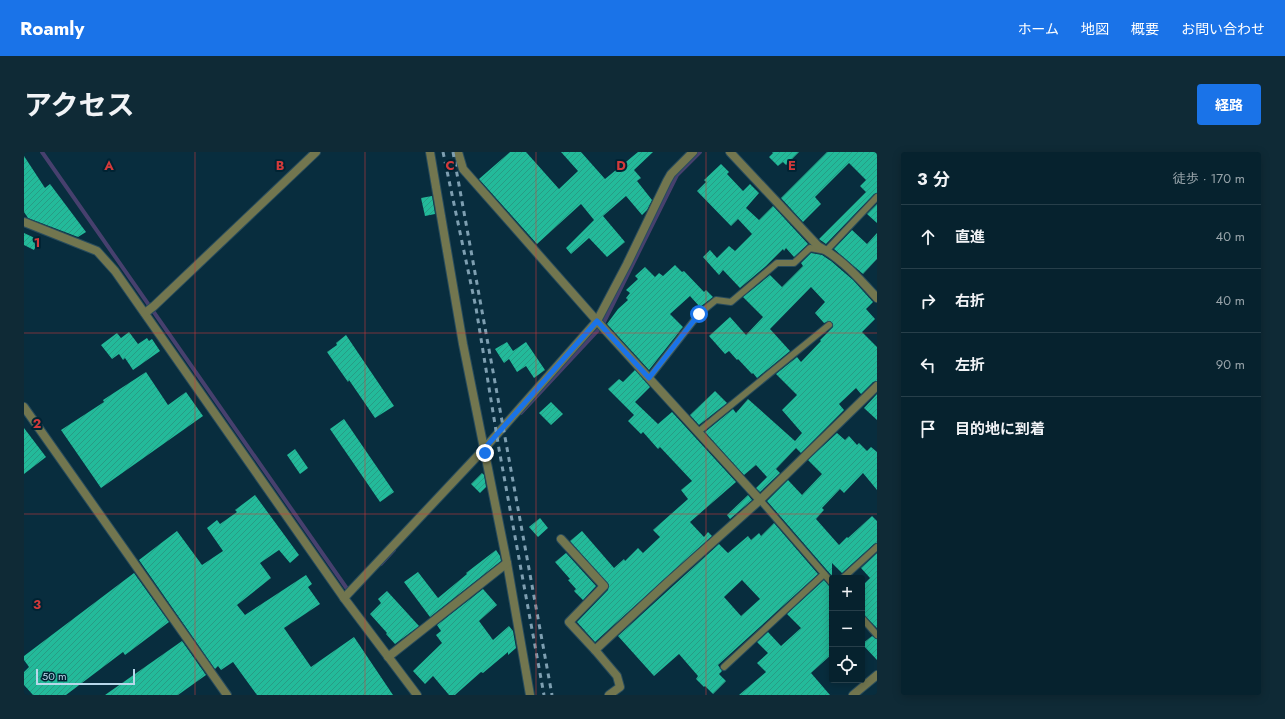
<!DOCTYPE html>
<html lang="ja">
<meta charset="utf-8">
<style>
:root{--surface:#06222e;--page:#0f2a36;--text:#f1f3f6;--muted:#98a4aa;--line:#273f4a;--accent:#1a73e8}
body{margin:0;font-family:Jost,"Noto Sans JP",sans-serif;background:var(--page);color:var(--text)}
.controls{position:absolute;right:12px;bottom:12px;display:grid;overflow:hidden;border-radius:4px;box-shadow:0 2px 10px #0003}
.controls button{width:36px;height:36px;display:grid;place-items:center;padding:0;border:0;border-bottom:1px solid var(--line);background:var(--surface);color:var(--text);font:20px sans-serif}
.scale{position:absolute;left:12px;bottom:10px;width:99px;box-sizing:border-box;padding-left:4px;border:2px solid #b8d7ea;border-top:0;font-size:11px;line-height:14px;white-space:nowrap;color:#b8d7ea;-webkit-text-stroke:3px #002333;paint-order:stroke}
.stop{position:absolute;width:12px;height:12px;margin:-9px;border:3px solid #1a73e8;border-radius:50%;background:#fff}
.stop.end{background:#1a73e8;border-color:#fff;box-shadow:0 1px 4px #0008}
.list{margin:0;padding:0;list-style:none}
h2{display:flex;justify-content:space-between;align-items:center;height:52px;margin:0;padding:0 16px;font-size:17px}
h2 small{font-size:13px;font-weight:400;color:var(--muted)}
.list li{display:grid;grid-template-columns:26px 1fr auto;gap:12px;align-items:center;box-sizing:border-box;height:64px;padding:0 16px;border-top:1px solid var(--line)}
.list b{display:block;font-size:15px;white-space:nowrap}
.list em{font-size:13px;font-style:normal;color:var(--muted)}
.icon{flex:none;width:22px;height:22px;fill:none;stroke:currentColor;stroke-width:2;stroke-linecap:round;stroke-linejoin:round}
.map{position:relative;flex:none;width:853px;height:543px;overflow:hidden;border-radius:4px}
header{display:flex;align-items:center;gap:24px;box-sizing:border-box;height:56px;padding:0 20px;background:var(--accent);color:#fff}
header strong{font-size:19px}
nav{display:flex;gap:22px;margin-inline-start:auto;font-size:14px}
.intro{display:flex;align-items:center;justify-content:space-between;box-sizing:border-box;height:96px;padding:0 24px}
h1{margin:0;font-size:28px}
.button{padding:10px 18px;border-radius:4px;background:var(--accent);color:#fff;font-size:14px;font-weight:700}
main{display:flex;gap:24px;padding:0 24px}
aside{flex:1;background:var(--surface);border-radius:4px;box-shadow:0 2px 10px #0003}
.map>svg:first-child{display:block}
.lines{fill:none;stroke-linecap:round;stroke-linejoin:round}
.stream{stroke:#47406e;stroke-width:4}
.building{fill:url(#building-hatch);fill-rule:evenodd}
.service-casing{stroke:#284c5d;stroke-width:8}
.minor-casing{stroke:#284c5d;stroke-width:10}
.tertiary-casing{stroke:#284c5d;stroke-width:10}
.service{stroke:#72764f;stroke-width:6}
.minor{stroke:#72764f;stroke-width:8}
.tertiary{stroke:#72764f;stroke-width:8}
.rail{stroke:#7e9fb1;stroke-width:3;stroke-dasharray:5 5;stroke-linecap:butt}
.route{stroke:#1a73e8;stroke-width:5}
.grid{fill:none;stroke:#d33a3b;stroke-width:1;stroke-opacity:0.55}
.grid-label{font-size:13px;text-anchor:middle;font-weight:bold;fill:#d33a3b;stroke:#002333;stroke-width:4;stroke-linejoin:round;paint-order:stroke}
</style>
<header>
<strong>Roamly</strong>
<nav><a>ホーム</a><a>地図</a><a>概要</a><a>お問い合わせ</a></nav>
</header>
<div class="intro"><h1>アクセス</h1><a class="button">経路</a></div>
<main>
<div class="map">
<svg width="853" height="543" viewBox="0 0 853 543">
<defs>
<pattern id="building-hatch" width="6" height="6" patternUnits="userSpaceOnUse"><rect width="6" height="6" fill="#23ba9a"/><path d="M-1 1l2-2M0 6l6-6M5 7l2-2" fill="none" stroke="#289c85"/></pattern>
</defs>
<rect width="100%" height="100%" fill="#082d3e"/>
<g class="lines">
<g class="stream">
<path d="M18,0L326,441"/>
<path d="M497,261L578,174L653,23L676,0"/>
<path d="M357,412L370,398"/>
</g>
</g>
<g class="building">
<path d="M486,0H502L535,37L554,19L537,0H557L581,27L614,0H629L610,18L617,26L613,29L628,48L623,58L618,63L602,44L579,64L601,90L583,105L565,86L547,102L542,96L570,68L557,52L513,92L455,27Z"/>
<path d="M748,0H775L762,13L759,10L754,14L745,5L749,1Z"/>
<path d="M803,0H853V41L850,42L802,92L795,87L842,40L836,34L842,28L825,11L791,45L797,52L779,70L757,46Z"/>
<path d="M0,4L21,36L26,32L62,80L54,85L4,66L0,60Z"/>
<path d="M697,12L705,20L703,22L719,39L726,32L735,41L722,56L735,68L749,54L784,92L770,105L762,96L760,99L759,97L742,114L716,136L699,118L695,123L679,105L686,98L693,106L705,94L711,99L728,82L714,67L707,74L673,39L682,30L680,28Z"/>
<path d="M408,44L411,62L401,64L397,46Z"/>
<path d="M853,52V71L843,62Z"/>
<path d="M828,78L843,92L853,81V107L839,122L810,97Z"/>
<path d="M0,81L15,88L10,98L0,93Z"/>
<path d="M787,101L798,103L807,109L829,128L849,150L842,157L851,167L838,180L853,195V229L849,230L837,242L832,236L815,252L820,258L777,301L772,296L752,317L756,321L736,340L732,336L743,325L732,313L720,323L681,280L709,257L712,261L724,247L771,289L778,281L758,258L773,243L752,222L773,205L777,210L797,189L796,188L809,175V172L806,169L800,171L791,161L801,150L787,135L746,177L766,199L733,226L729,221L728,222L714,207L713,208L705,199L701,202L685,184L706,165L722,183L739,165L719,145L746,123L758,135L779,114L777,111Z"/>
<path d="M651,113L658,120L660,119L680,140L682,138L689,145L676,155L666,144L646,162L659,175L625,218L583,172L594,157L604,148L602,146L606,141L602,138L614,127L611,124L621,115L631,125L635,121L639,124Z"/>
<path d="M105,180L114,192L123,186L125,189L128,187L136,199L109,218L101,206L99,208L95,202L88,207L77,193L93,181L97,186Z"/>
<path d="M322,183L370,254L351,266L325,228L324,230L303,200L313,193L312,191Z"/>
<path d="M483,190L489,199L502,190L521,218L510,226L502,214L493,220L485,207L480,211L471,197Z"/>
<path d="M611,218L626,235L611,250L634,272L648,260L712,330L666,370L680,385L684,380L688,384L571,490L553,470L584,438L585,433L546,389L558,379L590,416L600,407L601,409L614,396L619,401L636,385L629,378L664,347L657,338L668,329L636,295L634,297L619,280L617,282L604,269L610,263L584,237L595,227L599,230Z"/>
<path d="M122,220L144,253L162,240L179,264L77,336L37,278L80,250L79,248Z"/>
<path d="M691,239L703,251L675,273L666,263Z"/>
<path d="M853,242V268L840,256Z"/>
<path d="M527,250L539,262L527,273L515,261Z"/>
<path d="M320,267L370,340L356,350L306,277Z"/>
<path d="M0,276L22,305L0,322Z"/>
<path d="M813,281L821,288L825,284L833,293L835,291L843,299L847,295L853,300V338L839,321L820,341L816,337L798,356L800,358L792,367L815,393L823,385L824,386L848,364L853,369V391L850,392L818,421L808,411V424L743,349L764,328L778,343L798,322L784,308Z"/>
<path d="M271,297L284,316L276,322L263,303Z"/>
<path d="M458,321L460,323L462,335L456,341L447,332Z"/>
<path d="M231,343L275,403L266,411L255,398L236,411L247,426L213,453L221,463L282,423L288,432L284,435L296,452L260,476L287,515L330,485L369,543H233L209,510L197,518L194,514L191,517L115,408L153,379L178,413L199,399L183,376L193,368L196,372L213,360L211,358Z"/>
<path d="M724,343L728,348L706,367L703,363Z"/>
<path d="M516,366L524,376L514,385L505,375Z"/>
<path d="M750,371L794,422L694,513L698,519L695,522L702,529L689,542L681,534L680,535L672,527L674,524L655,502L630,524L594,484L695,392L704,401L724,384L727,388L735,381L737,384ZM718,428L736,447L717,464L700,445Z"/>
<path d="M472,398L476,404L477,409L406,465L380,430L394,420L414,446L443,422L442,421Z"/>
<path d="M542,401L572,434L559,448L550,439L552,437L544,428L546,427L531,410Z"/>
<path d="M853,401V476L838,461V434L846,426L837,416Z"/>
<path d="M110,421L145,470L101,503L99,500L42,543H9L0,533V520L5,515L0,508V504Z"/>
<path d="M800,428L805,434L808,435V502L787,521L806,543H715L742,520L733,511L744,501L733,490L744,480L757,494L777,476L763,462Z"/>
<path d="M459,437L473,453L455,469L469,488L485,474L489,479L492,496L484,503V500L459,521L457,520L431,543H425L409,524L401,532L389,519L418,491L412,483L417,479L413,473Z"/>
<path d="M363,439L395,474L371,492L362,482L363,481L346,462L357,451L354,447Z"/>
<path d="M848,484L853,487V508L838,492Z"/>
<path d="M158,489L182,523L154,543H81Z"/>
</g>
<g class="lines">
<g class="service-casing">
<g id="service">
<path d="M625,226L675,162L692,148L707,150L753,111H770L786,96L802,99L853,45"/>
<path d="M674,280L805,173"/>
<path d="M736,348L808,431"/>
<path d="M819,426L853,395"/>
<path d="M838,466L853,483"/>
<path d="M700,515L800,422"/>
</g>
</g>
<g class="minor-casing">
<g id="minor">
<path d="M406,0L439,192L483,411L506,543"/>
<path d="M434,0L439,17L573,169L736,348"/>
<path d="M706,0L794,94C817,106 836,127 853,146"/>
<path d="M0,70L73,99L91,119L320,446L393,543"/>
<path d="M121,161L130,154L292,0"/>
<path d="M0,255L203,543"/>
<path d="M537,387L580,434L545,470L571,498"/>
<path d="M320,446L460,297L573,169L603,112L643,29L647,22L669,0"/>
<path d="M364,505L483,411"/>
<path d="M585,543L596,535L593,524L571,498L643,431L736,348L853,234"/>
</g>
</g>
<g class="tertiary-casing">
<path id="tertiary" d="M829,543L853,523"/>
</g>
<use href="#service" class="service"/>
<use href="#minor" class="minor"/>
<use href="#tertiary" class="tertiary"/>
<g class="rail">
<path d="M419,0L452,156L475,297L520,543"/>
<path d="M429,0L528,543"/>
</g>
</g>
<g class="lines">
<path class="route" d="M461,301L460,297L573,169L625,226L675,162"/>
</g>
<path class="grid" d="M171,0V543M341,0V543M512,0V543M682,0V543M0,181H853M0,362H853"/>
<g class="grid-label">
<text x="85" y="18">A</text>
<text x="256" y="18">B</text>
<text x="426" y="18">C</text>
<text x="597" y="18">D</text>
<text x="768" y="18">E</text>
<text x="13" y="95">1</text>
<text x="13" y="276">2</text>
<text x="13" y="457">3</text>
</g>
</svg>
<div class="controls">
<button>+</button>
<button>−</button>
<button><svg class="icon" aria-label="locate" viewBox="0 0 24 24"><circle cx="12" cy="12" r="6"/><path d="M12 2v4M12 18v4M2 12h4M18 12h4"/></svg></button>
</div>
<div class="scale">50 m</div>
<div class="stop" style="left:675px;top:162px"></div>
<div class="stop end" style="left:461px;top:301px"></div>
</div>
<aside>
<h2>3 分<small>徒歩 · 170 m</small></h2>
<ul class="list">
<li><svg class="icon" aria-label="ahead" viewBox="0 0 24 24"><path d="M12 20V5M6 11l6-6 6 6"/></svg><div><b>直進</b></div><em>40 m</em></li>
<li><svg class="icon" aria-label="right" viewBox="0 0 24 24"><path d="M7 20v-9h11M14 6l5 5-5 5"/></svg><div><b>右折</b></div><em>40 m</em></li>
<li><svg class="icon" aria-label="left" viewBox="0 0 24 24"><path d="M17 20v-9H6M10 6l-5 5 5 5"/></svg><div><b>左折</b></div><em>90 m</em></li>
<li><svg class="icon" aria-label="arrive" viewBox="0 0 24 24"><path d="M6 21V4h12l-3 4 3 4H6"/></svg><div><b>目的地に到着</b></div></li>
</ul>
</aside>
</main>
